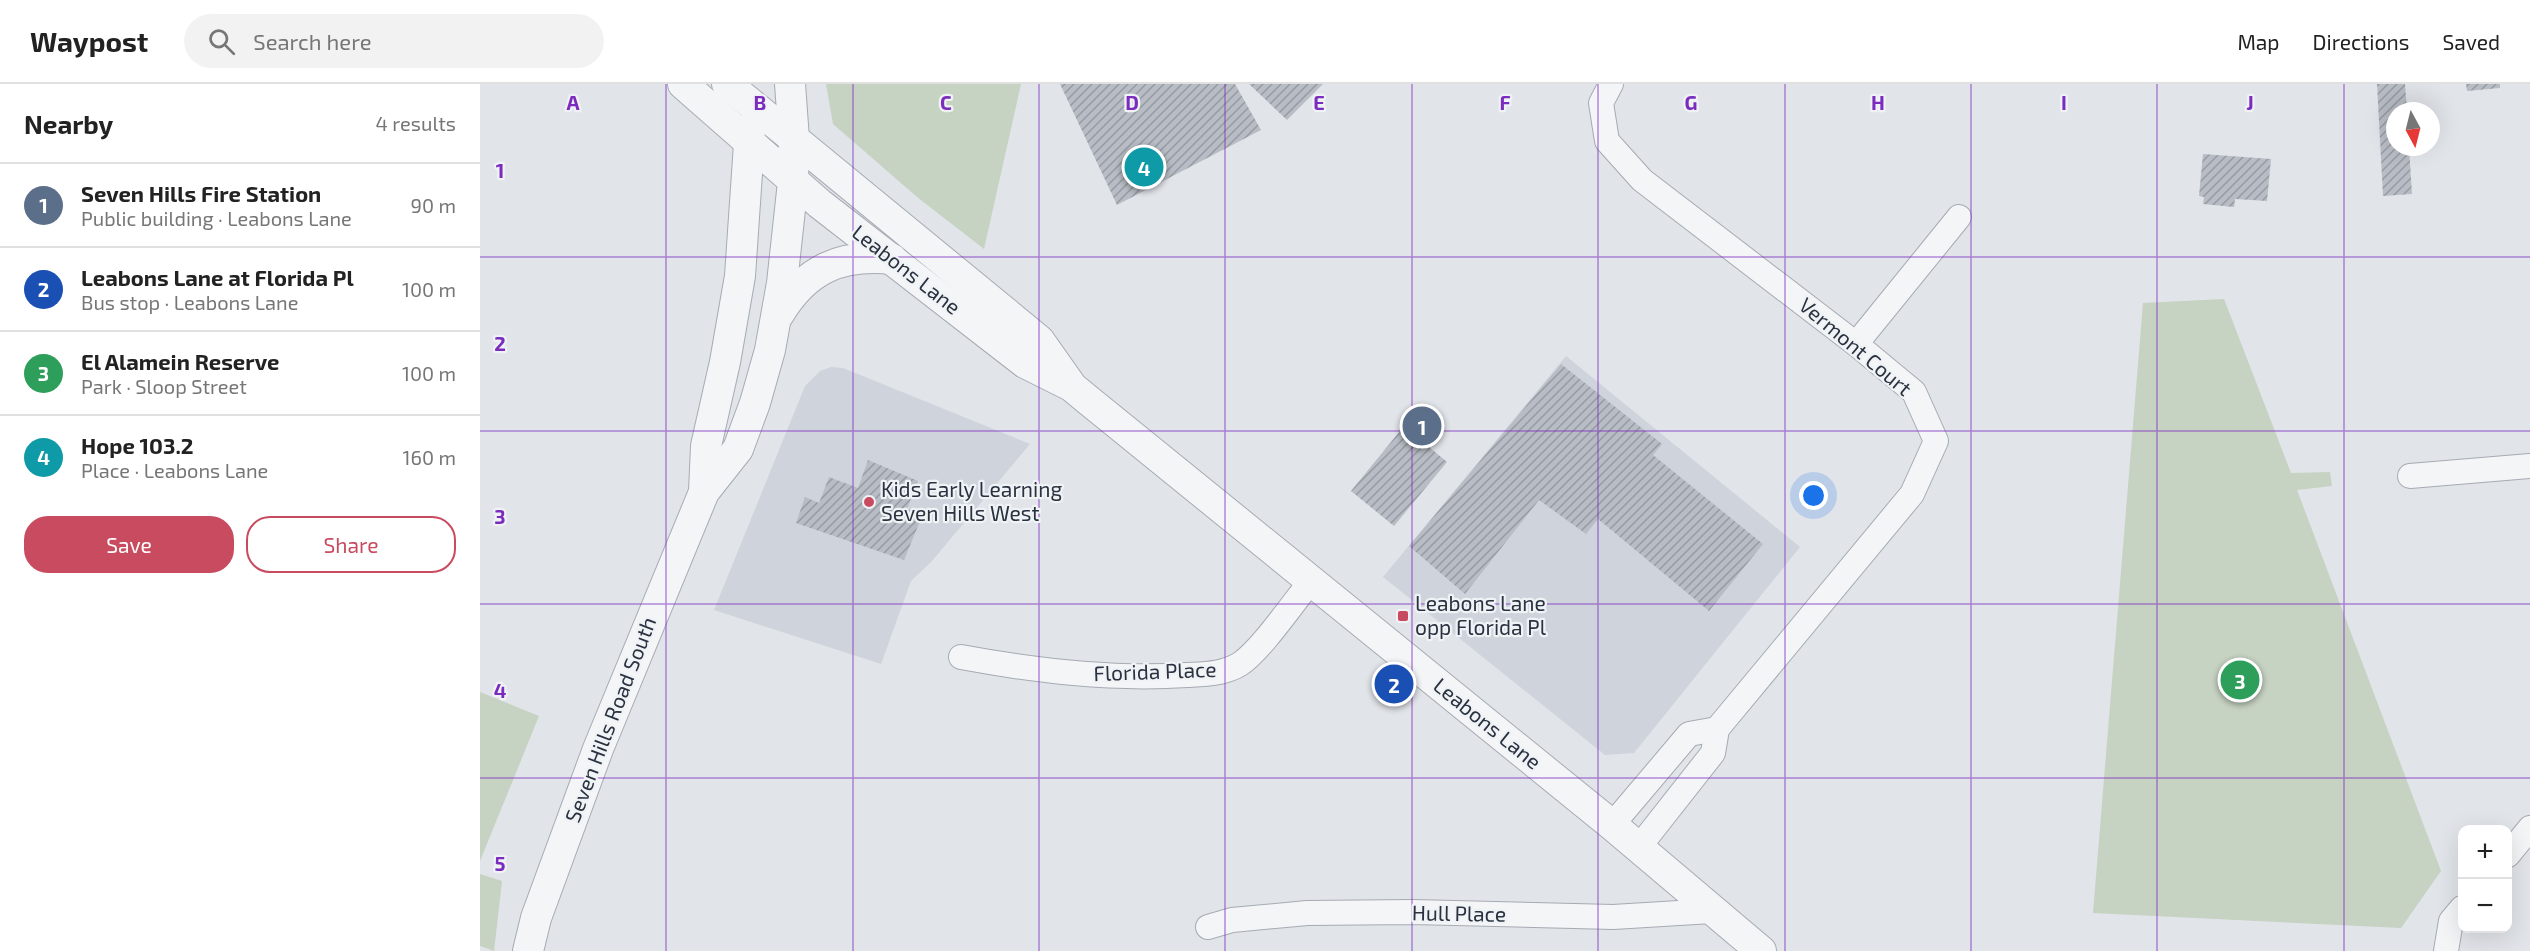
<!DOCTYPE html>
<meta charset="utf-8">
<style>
:root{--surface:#fff;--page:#f2f2f2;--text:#222;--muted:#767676;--line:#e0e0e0;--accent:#c84b5f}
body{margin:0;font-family:"Exo 2",sans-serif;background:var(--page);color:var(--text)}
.controls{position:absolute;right:18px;bottom:18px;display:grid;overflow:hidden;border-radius:12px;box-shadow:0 6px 24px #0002}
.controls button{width:54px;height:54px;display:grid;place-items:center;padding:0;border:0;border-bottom:2px solid var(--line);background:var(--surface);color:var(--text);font:30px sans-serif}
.compass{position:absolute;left:1906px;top:18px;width:54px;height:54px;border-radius:50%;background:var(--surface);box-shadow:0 6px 24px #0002;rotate:173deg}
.you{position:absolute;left:1334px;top:412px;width:21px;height:21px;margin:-15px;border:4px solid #fff;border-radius:50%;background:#1a73e8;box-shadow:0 0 0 9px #1a73e833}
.badge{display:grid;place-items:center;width:39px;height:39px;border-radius:50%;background:var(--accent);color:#fff;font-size:20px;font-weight:700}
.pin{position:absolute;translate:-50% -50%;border:3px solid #fff;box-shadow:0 2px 6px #0006}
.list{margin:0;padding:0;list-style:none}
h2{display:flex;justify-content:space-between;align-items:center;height:78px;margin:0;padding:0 24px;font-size:26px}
h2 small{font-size:20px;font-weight:400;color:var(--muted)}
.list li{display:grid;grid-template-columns:39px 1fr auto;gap:18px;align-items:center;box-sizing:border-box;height:84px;padding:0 24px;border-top:2px solid var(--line)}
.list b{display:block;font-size:22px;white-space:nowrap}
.list p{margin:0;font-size:20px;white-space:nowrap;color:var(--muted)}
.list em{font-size:20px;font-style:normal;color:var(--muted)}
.actions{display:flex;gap:12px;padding:18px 24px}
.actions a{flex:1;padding:14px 0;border:2px solid var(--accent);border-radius:24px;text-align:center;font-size:21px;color:var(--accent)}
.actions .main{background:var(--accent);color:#fff}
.icon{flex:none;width:33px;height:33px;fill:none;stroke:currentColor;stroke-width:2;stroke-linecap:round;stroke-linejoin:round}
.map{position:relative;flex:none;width:2050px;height:867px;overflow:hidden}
header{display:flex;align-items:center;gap:36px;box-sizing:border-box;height:84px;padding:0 30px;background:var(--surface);border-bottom:2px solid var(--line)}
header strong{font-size:28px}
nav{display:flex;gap:33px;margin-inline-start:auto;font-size:21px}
.search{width:420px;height:54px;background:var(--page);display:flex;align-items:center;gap:15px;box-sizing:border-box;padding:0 21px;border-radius:33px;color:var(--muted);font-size:22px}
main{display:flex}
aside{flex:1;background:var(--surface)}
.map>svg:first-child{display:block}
.built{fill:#cfd3db}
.park{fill:#c6d2c2}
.building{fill:url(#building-hatch)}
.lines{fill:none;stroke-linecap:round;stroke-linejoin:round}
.minor-casing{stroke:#a6abb3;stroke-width:26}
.tertiary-casing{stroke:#a6abb3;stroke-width:32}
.minor{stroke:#f3f5f7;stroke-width:24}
.tertiary{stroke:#f3f5f7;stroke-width:30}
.grid{fill:none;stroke:#7b2cbf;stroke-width:1.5;stroke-opacity:0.55}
.poi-dot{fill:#c84b5f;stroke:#f0f3f6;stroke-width:2}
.labels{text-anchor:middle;stroke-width:4.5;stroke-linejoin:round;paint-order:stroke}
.street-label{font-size:21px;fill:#2a3240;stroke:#f0f3f6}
.poi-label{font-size:21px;fill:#2a3240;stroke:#f0f3f6;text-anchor:start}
.grid-label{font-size:20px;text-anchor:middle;font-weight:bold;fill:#7b2cbf;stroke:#f0f3f6;stroke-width:4.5;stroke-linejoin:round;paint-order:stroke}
</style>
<header>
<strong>Waypost</strong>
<div class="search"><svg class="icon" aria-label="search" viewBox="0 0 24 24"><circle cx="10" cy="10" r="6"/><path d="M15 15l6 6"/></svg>Search here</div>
<nav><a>Map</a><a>Directions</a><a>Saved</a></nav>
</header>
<main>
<aside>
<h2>Nearby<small>4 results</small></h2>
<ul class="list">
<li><span class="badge" style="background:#5c6f8a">1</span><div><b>Seven Hills Fire Station</b><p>Public building · Leabons Lane</p></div><em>90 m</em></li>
<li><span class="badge" style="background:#1a4fb4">2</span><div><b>Leabons Lane at Florida Pl</b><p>Bus stop · Leabons Lane</p></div><em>100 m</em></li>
<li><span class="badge" style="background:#2e9e5b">3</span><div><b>El Alamein Reserve</b><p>Park · Sloop Street</p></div><em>100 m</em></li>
<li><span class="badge" style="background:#0f9aa8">4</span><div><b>Hope 103.2</b><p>Place · Leabons Lane</p></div><em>160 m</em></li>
</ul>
<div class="actions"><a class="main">Save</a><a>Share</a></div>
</aside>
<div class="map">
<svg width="2050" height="867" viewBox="0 0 2050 867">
<defs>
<pattern id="building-hatch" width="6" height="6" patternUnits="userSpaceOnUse" patternTransform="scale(1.5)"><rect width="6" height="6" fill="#b8bdc5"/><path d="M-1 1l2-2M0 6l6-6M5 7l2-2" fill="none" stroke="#969aa1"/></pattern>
</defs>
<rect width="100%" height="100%" fill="#e1e4e9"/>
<g class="built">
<path d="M1086,272L1320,463L1154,669L1125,671L903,493Z"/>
<path d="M351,283L363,284L550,360L452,477L431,497L401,580L234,526L325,302L340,287Z"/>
</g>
<g class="park">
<path d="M346,0H541L504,165L437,113L353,40Z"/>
<path d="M1744,215L1811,389L1850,388L1852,402L1817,406L1961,787L1921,844L1613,829L1663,219Z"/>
<path d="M0,608L59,632L0,777Z"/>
<path d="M0,790L22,797L14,867L0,862Z"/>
</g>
<g class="building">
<path d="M580,0H755L781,46L637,121Z"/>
<path d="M769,0H843L807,36Z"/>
<path d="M1897,0H1925L1927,27H1915V63H1929L1932,110L1903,112Z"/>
<path d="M1986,0H2020V4L1987,7Z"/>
<path d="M1723,70L1791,75L1787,117L1755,115L1754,123L1723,120L1724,113L1719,112Z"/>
<path d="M1081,280L1182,360L1173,371L1283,460L1229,527L1118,435L1106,450L1059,416L985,510L929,462Z"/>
<path d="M924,342L967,378L914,442L871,407Z"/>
<path d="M388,376L438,397L427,425L443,430L424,476L316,439L325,413L339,419L349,393L378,404Z"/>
</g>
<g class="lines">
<g class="minor-casing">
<g id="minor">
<path d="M1131,0L1121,19L1127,57L1162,96L1376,260L1434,308L1456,357L1432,410L1237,645L1233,669L1159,763"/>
<path d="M1376,260L1479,133"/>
<path d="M1930,392L2050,382"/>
<path d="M481,573C556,587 631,596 707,591C725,590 744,590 760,580C781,566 813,519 831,497"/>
<path d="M1132,741L1209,650L1237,645"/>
<path d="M2028,771L2050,744"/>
<path d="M728,843L752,836L827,829L933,828L1133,833L1232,827"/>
<path d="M1966,867L1971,837L1982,824"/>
</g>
</g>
<g class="tertiary-casing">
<g id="tertiary">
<path d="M203,0L340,120L545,279L591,302L608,316L1132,741L1281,867"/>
<path d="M247,0L559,256L590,300"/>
<path d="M299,230C326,185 360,170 412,175"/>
<path d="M224,408L226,362L245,278L260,192L270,45"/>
<path d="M48,867L56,834L118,665L224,408L258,365L275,319L290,266L302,199L313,98L314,55L310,0"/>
</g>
</g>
<use href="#minor" class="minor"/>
<use href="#tertiary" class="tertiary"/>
</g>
<path class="grid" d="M186,0V867M373,0V867M559,0V867M745,0V867M932,0V867M1118,0V867M1305,0V867M1491,0V867M1677,0V867M1864,0V867M0,173H2050M0,347H2050M0,520H2050M0,694H2050"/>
<g class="poi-dot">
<circle cx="389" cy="418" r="6"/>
<rect x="917" y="526" width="12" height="12" rx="3"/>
</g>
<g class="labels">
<g class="street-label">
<text transform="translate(426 186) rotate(38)" y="7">Leabons Lane</text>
<text transform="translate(1375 263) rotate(40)" y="7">Vermont Court</text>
<text transform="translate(675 588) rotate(-2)" y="7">Florida Place</text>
<text transform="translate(131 636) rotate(-69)" y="7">Seven Hills Road South</text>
<text transform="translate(1007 640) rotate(39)" y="7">Leabons Lane</text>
<text transform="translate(979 830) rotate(1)" y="7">Hull Place</text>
</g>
<g class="poi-label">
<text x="401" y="413">Kids Early Learning<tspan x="401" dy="24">Seven Hills West</tspan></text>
<text x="935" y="527">Leabons Lane<tspan x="935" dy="24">opp Florida Pl</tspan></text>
</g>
</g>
<g class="grid-label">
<text x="93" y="26">A</text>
<text x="280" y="26">B</text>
<text x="466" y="26">C</text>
<text x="652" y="26">D</text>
<text x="839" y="26">E</text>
<text x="1025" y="26">F</text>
<text x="1211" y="26">G</text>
<text x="1398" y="26">H</text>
<text x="1584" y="26">I</text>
<text x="1770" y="26">J</text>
<text x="20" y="94">1</text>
<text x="20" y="267">2</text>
<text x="20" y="440">3</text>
<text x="20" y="614">4</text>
<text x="20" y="787">5</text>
</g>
</svg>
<div class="controls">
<button>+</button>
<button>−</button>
</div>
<svg class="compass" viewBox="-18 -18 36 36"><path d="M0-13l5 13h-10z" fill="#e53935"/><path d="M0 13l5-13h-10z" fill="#767676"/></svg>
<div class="you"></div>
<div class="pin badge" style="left:942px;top:342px;background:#5c6f8a">1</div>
<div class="pin badge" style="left:914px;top:600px;background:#1a4fb4">2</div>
<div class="pin badge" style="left:1760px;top:596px;background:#2e9e5b">3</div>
<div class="pin badge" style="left:664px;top:83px;background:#0f9aa8">4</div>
</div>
</main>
